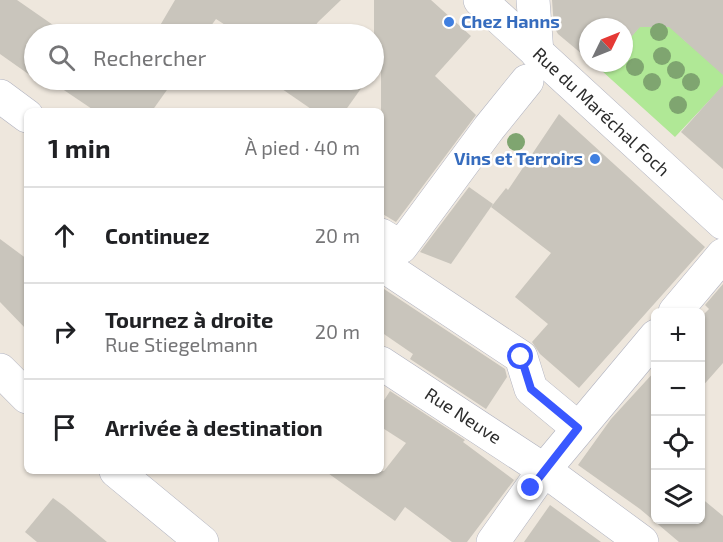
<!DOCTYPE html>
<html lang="fr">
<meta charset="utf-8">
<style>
:root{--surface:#fff;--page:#f6f6f6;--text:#202124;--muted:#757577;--line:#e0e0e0}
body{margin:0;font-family:"Exo 2",sans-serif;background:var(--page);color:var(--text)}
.controls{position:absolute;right:18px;bottom:18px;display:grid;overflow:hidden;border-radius:9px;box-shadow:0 2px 4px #0004}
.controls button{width:54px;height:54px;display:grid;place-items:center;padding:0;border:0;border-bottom:2px solid var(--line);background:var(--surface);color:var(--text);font:30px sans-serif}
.compass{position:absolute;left:579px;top:18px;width:54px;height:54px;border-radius:50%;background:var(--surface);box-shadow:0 2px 4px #0004;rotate:47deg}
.stop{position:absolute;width:18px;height:18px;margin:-14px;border:4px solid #3958ff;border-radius:50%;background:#fff}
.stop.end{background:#3958ff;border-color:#fff;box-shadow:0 2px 6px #0008}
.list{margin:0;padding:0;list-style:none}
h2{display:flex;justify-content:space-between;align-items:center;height:78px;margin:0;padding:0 24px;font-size:26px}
h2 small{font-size:20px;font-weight:400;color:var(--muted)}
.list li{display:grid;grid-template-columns:39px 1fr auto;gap:18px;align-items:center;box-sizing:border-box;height:96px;padding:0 24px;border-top:2px solid var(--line)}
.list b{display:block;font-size:22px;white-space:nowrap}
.list p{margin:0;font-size:20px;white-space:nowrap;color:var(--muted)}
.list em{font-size:20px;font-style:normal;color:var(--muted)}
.icon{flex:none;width:33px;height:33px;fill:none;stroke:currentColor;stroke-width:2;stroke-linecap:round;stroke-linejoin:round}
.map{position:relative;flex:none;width:723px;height:542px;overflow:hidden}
.search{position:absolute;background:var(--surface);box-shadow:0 2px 4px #0004;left:24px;top:24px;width:360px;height:66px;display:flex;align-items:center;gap:15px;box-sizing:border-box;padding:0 21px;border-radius:33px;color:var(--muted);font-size:22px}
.panel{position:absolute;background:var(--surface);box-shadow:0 2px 4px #0004;left:24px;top:108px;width:360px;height:366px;border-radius:9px}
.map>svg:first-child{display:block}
.green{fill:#b0e896}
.building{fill:#c9c5bc}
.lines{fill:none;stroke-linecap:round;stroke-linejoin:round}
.minor-casing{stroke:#b1b3c0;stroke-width:34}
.minor{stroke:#fff;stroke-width:33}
.tree{fill:#7fa570}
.route{stroke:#3958ff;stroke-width:8}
.shop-dot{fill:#3f7fe0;stroke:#fff;stroke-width:2}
.labels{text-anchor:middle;stroke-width:5;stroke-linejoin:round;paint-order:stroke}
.shop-label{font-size:18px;font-weight:bold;fill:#366cbe;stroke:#fff;text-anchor:start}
.street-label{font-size:18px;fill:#2c2c2c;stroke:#fff}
</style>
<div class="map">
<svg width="723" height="542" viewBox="0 0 723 542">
<rect width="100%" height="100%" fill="#eee7dd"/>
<path class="green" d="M657,6C679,37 687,48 723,62V86L675,137L602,71L609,63H624V45Z"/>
<g class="building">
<path d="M0,0H17L66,34H34V78L0,54Z"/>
<path d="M175,0H341L318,22L309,34H239L216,19L205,34H155Z"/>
<path d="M374,0H431L471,36L435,76L476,115L396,222L381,213V59L374,70Z"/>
<path d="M552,0H723V75L669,27H640L624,45V27H588V59L558,34L554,27Z"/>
<path d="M49,80H174L152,111H95Z"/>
<path d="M269,80H367L345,111H314Z"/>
<path d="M723,85V169L681,132Z"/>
<path d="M559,114L705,247L579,388L540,354L532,342L548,324L515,297L551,253L491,207L506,188L508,190Z"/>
<path d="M469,187L493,204L451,264L420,252Z"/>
<path d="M0,239L27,259V330L0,302Z"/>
<path d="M723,284V363L700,389V318L709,309L705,305Z"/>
<path d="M381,287L505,369L507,377L486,409L410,359L413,354L381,332Z"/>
<path d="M656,370V519H700V497L723,516V542H679L640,509L578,465L611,419Z"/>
<path d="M390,391L465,440L463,442L514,480L467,542H452L405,507L395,521L325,471H384L406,443L381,427V405Z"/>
<path d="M53,498L64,506L107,542H37L25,532Z"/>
<path d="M550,505L601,542H524Z"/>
</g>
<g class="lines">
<g class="minor-casing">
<g id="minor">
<path d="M480,0L723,223"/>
<path d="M533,0L537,53"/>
<path d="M0,96L27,116"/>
<path d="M381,235L401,247L489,128L527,81"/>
<path d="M381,264L521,357L531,389L578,428"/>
<path d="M675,312L723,255"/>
<path d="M381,363L544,470L642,542"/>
<path d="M0,370L27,397"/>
<path d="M116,471L202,542"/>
<path d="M493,542L544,470L656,336"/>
</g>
</g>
<use href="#minor" class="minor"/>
</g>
<g class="tree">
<circle cx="659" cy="32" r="9"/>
<circle cx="662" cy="56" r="9"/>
<circle cx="635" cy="67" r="9"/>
<circle cx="676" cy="70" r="9"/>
<circle cx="652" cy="82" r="9"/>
<circle cx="691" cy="82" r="9"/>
<circle cx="678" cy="105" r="9"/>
<circle cx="516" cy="142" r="9"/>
</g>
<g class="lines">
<path class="route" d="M521,357L531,389L578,428L531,488"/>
</g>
<g class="shop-dot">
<circle cx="449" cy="22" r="6"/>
<circle cx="595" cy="159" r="6"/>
</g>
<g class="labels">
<g class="shop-label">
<text x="461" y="28">Chez Hanns</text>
<text x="583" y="165" text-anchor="end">Vins et Terroirs</text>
</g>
<g class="street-label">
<text transform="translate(601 112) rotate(43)" y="6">Rue du Maréchal Foch</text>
<text transform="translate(463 416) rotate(33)" y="6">Rue Neuve</text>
</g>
</g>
</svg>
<div class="controls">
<button>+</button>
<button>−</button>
<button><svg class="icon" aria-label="locate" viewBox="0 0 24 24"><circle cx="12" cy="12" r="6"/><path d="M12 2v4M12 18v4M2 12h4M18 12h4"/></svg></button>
<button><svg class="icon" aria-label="layers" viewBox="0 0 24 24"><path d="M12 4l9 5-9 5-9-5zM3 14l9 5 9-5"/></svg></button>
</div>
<svg class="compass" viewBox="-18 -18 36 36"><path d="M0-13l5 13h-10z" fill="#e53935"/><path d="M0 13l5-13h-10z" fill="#757577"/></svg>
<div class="stop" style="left:521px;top:357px"></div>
<div class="stop end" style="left:531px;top:488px"></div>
<div class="search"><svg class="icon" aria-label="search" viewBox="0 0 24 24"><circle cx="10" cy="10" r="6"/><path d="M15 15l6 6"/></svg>Rechercher</div>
<section class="panel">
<h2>1 min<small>À pied · 40 m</small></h2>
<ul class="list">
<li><svg class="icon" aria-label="ahead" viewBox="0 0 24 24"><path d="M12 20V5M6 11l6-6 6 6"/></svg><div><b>Continuez</b></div><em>20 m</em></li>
<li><svg class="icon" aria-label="right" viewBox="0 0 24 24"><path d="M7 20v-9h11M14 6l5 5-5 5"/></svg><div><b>Tournez à droite</b><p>Rue Stiegelmann</p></div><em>20 m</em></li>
<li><svg class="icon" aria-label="arrive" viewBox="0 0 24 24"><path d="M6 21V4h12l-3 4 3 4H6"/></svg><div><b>Arrivée à destination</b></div></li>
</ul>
</section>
</div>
